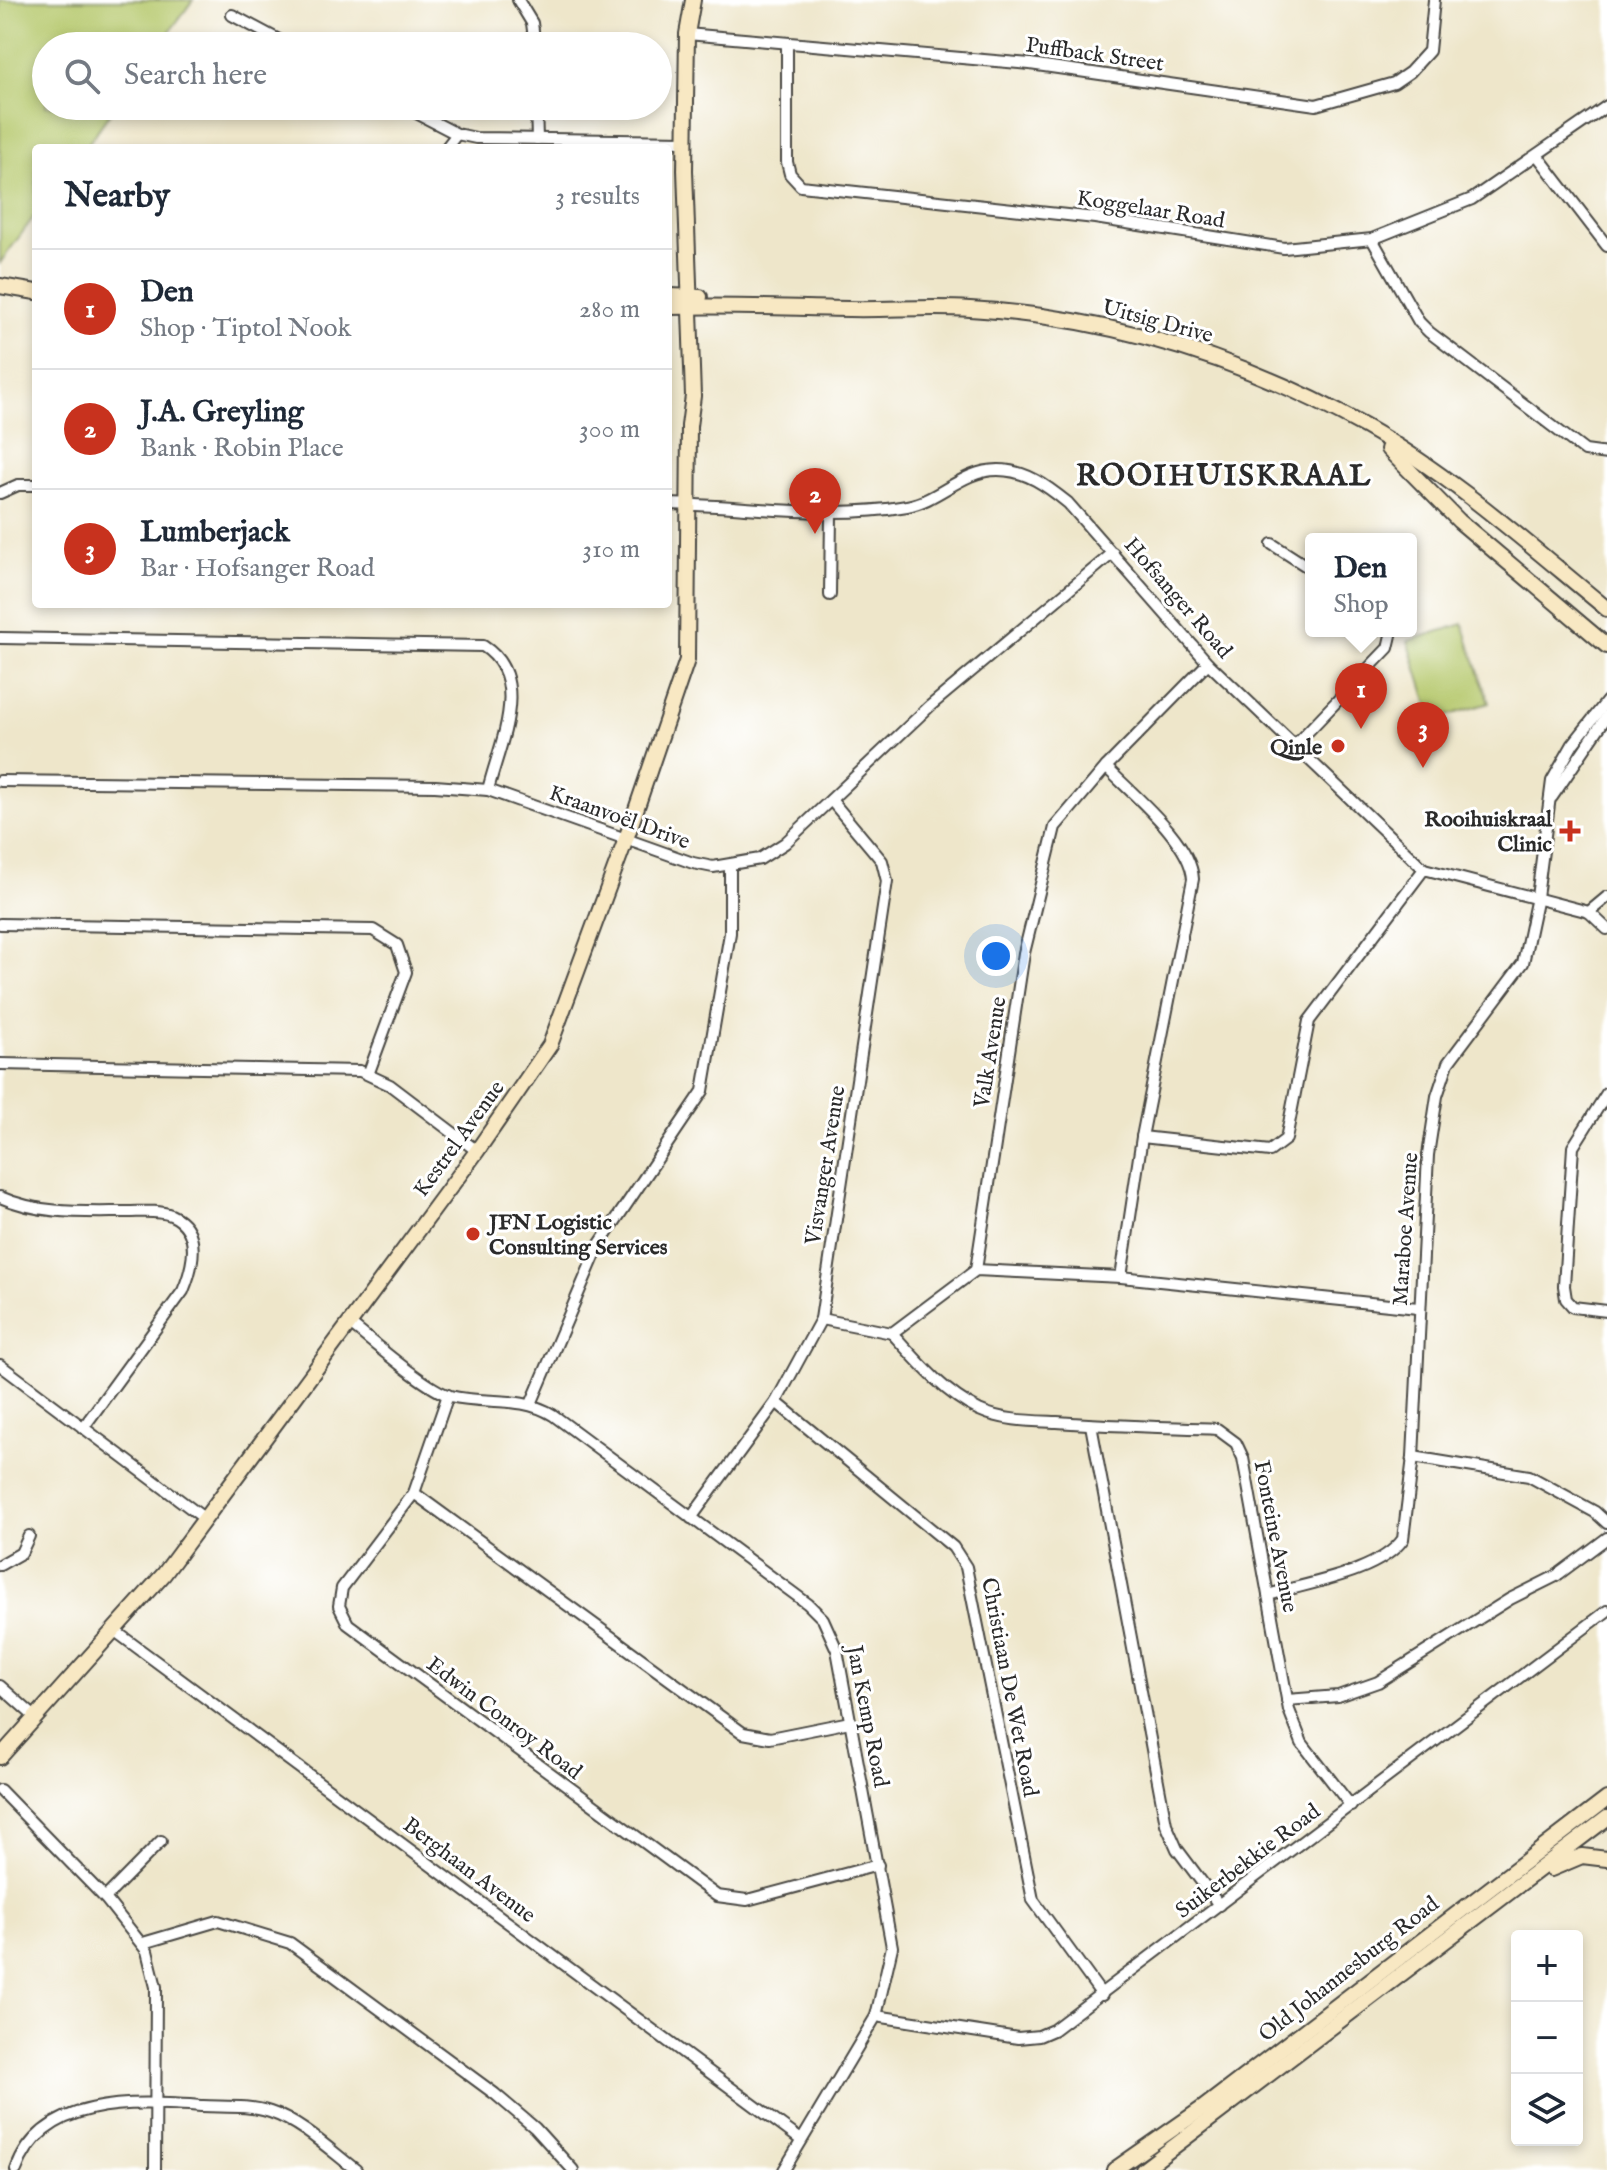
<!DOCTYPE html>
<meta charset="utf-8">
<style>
:root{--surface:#fff;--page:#f2f2f3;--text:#1f2937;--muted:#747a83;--line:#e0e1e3;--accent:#c8321e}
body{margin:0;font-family:"IM FELL English",serif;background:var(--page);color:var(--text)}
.controls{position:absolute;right:24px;bottom:24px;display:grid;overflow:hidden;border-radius:8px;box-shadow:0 4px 12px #0003}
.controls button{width:72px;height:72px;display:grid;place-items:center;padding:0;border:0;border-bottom:2px solid var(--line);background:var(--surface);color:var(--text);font:40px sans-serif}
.you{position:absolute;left:996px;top:956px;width:28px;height:28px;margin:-20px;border:6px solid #fff;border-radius:50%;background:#1a73e8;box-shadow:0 0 0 12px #1a73e833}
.badge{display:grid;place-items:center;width:52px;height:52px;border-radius:50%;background:var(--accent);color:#fff;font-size:26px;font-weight:700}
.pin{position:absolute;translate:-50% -66px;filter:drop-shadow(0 2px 4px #0008)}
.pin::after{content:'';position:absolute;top:42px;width:28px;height:24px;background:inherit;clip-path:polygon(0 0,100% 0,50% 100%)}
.popup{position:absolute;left:1305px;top:533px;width:112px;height:104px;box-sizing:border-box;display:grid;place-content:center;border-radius:8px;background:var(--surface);filter:drop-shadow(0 2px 6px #0005);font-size:26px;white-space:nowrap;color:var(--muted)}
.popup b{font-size:30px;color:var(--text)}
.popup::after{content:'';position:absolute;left:50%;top:100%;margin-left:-16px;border:16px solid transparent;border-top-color:var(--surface)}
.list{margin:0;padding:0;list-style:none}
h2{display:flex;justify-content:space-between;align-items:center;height:104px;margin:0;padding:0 32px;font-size:34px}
h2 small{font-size:26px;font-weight:400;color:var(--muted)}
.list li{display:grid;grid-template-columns:52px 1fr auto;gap:24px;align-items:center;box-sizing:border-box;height:120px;padding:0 32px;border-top:2px solid var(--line)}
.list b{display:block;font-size:30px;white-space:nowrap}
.list p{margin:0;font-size:26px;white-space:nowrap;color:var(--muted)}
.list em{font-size:26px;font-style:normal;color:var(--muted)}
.icon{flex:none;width:44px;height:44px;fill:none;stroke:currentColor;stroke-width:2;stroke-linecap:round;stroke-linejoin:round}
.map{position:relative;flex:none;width:1607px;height:2170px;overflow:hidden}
.search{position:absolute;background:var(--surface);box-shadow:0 4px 12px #0003;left:32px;top:32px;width:640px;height:88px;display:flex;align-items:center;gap:20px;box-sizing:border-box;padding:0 28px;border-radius:44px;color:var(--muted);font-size:30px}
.panel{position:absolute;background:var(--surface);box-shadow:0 4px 12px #0003;left:32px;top:144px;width:640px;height:464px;border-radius:8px}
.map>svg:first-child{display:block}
.green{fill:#b5c86c;stroke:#707a4c;stroke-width:2}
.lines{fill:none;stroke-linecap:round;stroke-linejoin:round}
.street-casing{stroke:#484743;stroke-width:14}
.secondary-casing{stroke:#484743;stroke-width:18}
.street{stroke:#fff;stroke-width:10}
.secondary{stroke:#f8e8c3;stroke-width:14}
.poi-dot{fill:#c8321e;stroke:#fff;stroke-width:3}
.labels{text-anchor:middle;stroke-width:6;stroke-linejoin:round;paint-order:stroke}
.street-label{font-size:22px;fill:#2b2b2b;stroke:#fff}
.poi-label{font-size:22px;font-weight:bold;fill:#2b2b2b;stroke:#fff;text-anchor:end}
.district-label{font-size:30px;font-weight:bold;letter-spacing:2px;fill:#2b2b2b;stroke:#fff}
</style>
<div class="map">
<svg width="1607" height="2170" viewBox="0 0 1607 2170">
<rect width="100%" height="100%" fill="#fff"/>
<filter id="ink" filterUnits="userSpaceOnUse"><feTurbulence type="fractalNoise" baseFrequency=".0125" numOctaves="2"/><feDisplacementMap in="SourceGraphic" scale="16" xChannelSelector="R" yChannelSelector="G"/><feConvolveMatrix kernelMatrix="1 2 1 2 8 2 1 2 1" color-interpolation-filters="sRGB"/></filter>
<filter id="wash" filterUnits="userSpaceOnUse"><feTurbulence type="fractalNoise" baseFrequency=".006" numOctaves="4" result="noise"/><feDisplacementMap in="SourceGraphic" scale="32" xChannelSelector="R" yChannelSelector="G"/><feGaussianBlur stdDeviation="1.8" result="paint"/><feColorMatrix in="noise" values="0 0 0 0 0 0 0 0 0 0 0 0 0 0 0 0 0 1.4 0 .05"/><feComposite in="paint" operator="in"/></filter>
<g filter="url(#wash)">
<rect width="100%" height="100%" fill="#eee6ca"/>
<g class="green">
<path d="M0,0H193L159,46H46V106H115L85,148H36V214L0,263Z"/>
<path d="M1463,624L1489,703L1433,720L1408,641Z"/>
</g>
</g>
<g filter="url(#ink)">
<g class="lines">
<g class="street-casing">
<g id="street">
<path d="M518,0L532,23L535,46"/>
<path d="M232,15L290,46"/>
<path d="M687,34L1030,64L1316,105L1394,83L1410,72L1429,51L1434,0"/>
<path d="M787,43V162L790,174L801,186L1095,218L1284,248L1372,239L1472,199L1607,106"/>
<path d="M403,106L457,134L476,138L685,141"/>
<path d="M536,106L537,139"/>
<path d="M446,148L457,134"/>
<path d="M1537,155L1607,246"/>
<path d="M1372,239L1419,322L1429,332L1585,451L1607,454"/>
<path d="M0,493L18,485H36"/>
<path d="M668,504C747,505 828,520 907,506C940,500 962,470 998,470C1026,470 1047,486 1068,503L1208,663L1424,869L1589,912L1607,897"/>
<path d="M1272,544L1311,569"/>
<path d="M830,595L831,513"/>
<path d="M0,638L483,646C533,678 499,744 488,790"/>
<path d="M1293,747L1388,648L1392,631"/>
<path d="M1106,767C1132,794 1191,841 1193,879L1142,1137L1121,1277"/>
<path d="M0,781L435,786L488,790L693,863L713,867L760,859L785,843L930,706L1113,553"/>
<path d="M1552,797L1607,716"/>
<path d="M1589,912L1607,929"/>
<path d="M0,924L373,930L397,945L406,972L369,1072"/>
<path d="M0,1064L360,1071L390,1085L477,1151"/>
<path d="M1607,1093L1573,1147L1564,1286L1566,1299L1573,1307L1607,1311"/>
<path d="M1142,1137L1270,1151L1286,1139L1309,1021L1424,869"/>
<path d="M0,1197C41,1215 84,1212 128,1212C141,1212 158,1210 171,1215C203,1229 193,1267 183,1291L83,1428"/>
<path d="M976,1270L1024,953L1055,827L1106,767L1208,663"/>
<path d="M821,1319L892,1333L976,1270L1121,1277L1418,1308"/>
<path d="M350,1324C372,1341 426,1389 450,1396C486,1405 520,1395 553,1415L808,1604L823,1619L837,1650L892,1947L876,2016L784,2170"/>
<path d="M892,1333C918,1362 944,1393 979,1410C1003,1421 1031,1421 1057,1422C1111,1426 1164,1427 1217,1429L1236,1443L1243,1458L1289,1710L1302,1743L1351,1806"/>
<path d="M0,1365L205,1519"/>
<path d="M448,1395L414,1493L342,1588L339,1606L348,1624L717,1896L747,1900L878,1865"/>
<path d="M776,1402L953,1547L966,1567L1033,1900L1102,1995"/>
<path d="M531,1404L599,1245L703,1091L730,933V866"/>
<path d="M1091,1425L1166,1824L1177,1849L1219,1905"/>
<path d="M1413,1457L1529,1476L1595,1512L1607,1523"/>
<path d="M414,1493L743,1733L770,1738L850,1722"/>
<path d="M691,1518L776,1402L821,1319L887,881L882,861L831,800"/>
<path d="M0,1565L21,1553L29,1536"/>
<path d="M1268,1595C1307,1583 1379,1573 1403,1539L1413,1457L1428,1155L1437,1096L1448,1063L1523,963L1537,897L1552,781L1573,744L1607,701"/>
<path d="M115,1631L801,2140"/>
<path d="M0,1686L36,1718"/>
<path d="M1287,1700L1338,1696L1378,1682L1510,1599L1556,1576L1607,1538"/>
<path d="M0,1790L105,1898L147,1951L156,1987L155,2170"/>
<path d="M105,1898L161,1841"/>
<path d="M143,1943L218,1921L290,1943L495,2094L535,2128L573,2170"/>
<path d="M876,2016L1018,2038L1039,2036L1053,2030L1607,1611"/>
<path d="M16,2170C43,2094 138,2102 203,2106C224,2107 249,2105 270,2112C301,2122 330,2150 356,2170"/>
</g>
</g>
<g class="secondary-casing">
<g id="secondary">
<path d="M0,286L36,292"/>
<path d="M668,296L700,297"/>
<path d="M668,307C728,305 789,308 849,309C890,310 930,306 970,309C1110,317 1244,359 1366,427C1454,477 1530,546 1607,609"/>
<path d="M1388,449L1459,521L1607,646"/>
<path d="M0,1757L164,1574L477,1151L550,1045L626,839L687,660L689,426L693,396L685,170L687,34L693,0"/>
<path d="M1551,1869L1582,1856L1607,1859"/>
<path d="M1114,2170L1203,2108L1607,1799"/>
<path d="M1143,2170L1607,1818"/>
</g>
</g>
<use href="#street" class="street"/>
<use href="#secondary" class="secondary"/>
</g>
</g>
<g class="poi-dot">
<circle cx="1338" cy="746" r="8"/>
<path d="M1566 819h8v8h8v8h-8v8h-8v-8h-8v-8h8z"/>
<circle cx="473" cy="1234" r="8"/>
</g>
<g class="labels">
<g class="street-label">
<text transform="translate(1095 53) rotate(8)" y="8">Puffback Street</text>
<text transform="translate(1151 208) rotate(9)" y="8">Koggelaar Road</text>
<text transform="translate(1158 320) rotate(15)" y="8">Uitsig Drive</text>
<text transform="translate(1179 597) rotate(49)" y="8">Hofsanger Road</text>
<text transform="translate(620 816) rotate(20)" y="8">Kraanvoël Drive</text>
<text transform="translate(989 1052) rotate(-81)" y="8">Valk Avenue</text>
<text transform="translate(458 1138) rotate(-54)" y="8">Kestrel Avenue</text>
<text transform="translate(824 1165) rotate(-81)" y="8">Visvanger Avenue</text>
<text transform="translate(1404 1229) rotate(-86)" y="8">Maraboe Avenue</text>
<text transform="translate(1277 1536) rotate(79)" y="8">Fonteine Avenue</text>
<text transform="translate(1011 1687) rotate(79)" y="8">Christiaan De Wet Road</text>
<text transform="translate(869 1716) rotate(79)" y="8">Jan Kemp Road</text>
<text transform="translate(505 1717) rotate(37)" y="8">Edwin Conroy Road</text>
<text transform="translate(1247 1860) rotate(-37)" y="8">Suikerbekkie Road</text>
<text transform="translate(470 1869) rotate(37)" y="8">Berghaan Avenue</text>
<text transform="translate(1348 1968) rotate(-38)" y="8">Old Johannesburg Road</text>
</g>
<g class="poi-label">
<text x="1322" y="754">Qinle</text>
<text x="1552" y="826">Rooihuiskraal<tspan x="1552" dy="25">Clinic</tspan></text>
<text x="489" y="1229" text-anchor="start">JFN Logistic<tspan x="489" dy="25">Consulting Services</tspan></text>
</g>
<g class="district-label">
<text x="1224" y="485">ROOIHUISKRAAL</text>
</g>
</g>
</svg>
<div class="controls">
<button>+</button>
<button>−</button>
<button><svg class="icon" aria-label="layers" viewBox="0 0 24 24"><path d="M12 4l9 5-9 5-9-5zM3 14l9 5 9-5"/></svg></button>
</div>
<div class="you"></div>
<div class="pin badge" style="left:1361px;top:729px">1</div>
<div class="popup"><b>Den</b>Shop</div>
<div class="pin badge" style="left:815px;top:534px">2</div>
<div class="pin badge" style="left:1423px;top:768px">3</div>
<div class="search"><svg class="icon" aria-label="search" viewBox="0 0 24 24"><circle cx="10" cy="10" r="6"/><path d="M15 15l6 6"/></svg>Search here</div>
<section class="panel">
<h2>Nearby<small>3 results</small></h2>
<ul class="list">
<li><span class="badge">1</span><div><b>Den</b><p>Shop · Tiptol Nook</p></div><em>280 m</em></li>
<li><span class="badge">2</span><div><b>J.A. Greyling</b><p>Bank · Robin Place</p></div><em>300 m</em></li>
<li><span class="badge">3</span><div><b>Lumberjack</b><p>Bar · Hofsanger Road</p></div><em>310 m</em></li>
</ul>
</section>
</div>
